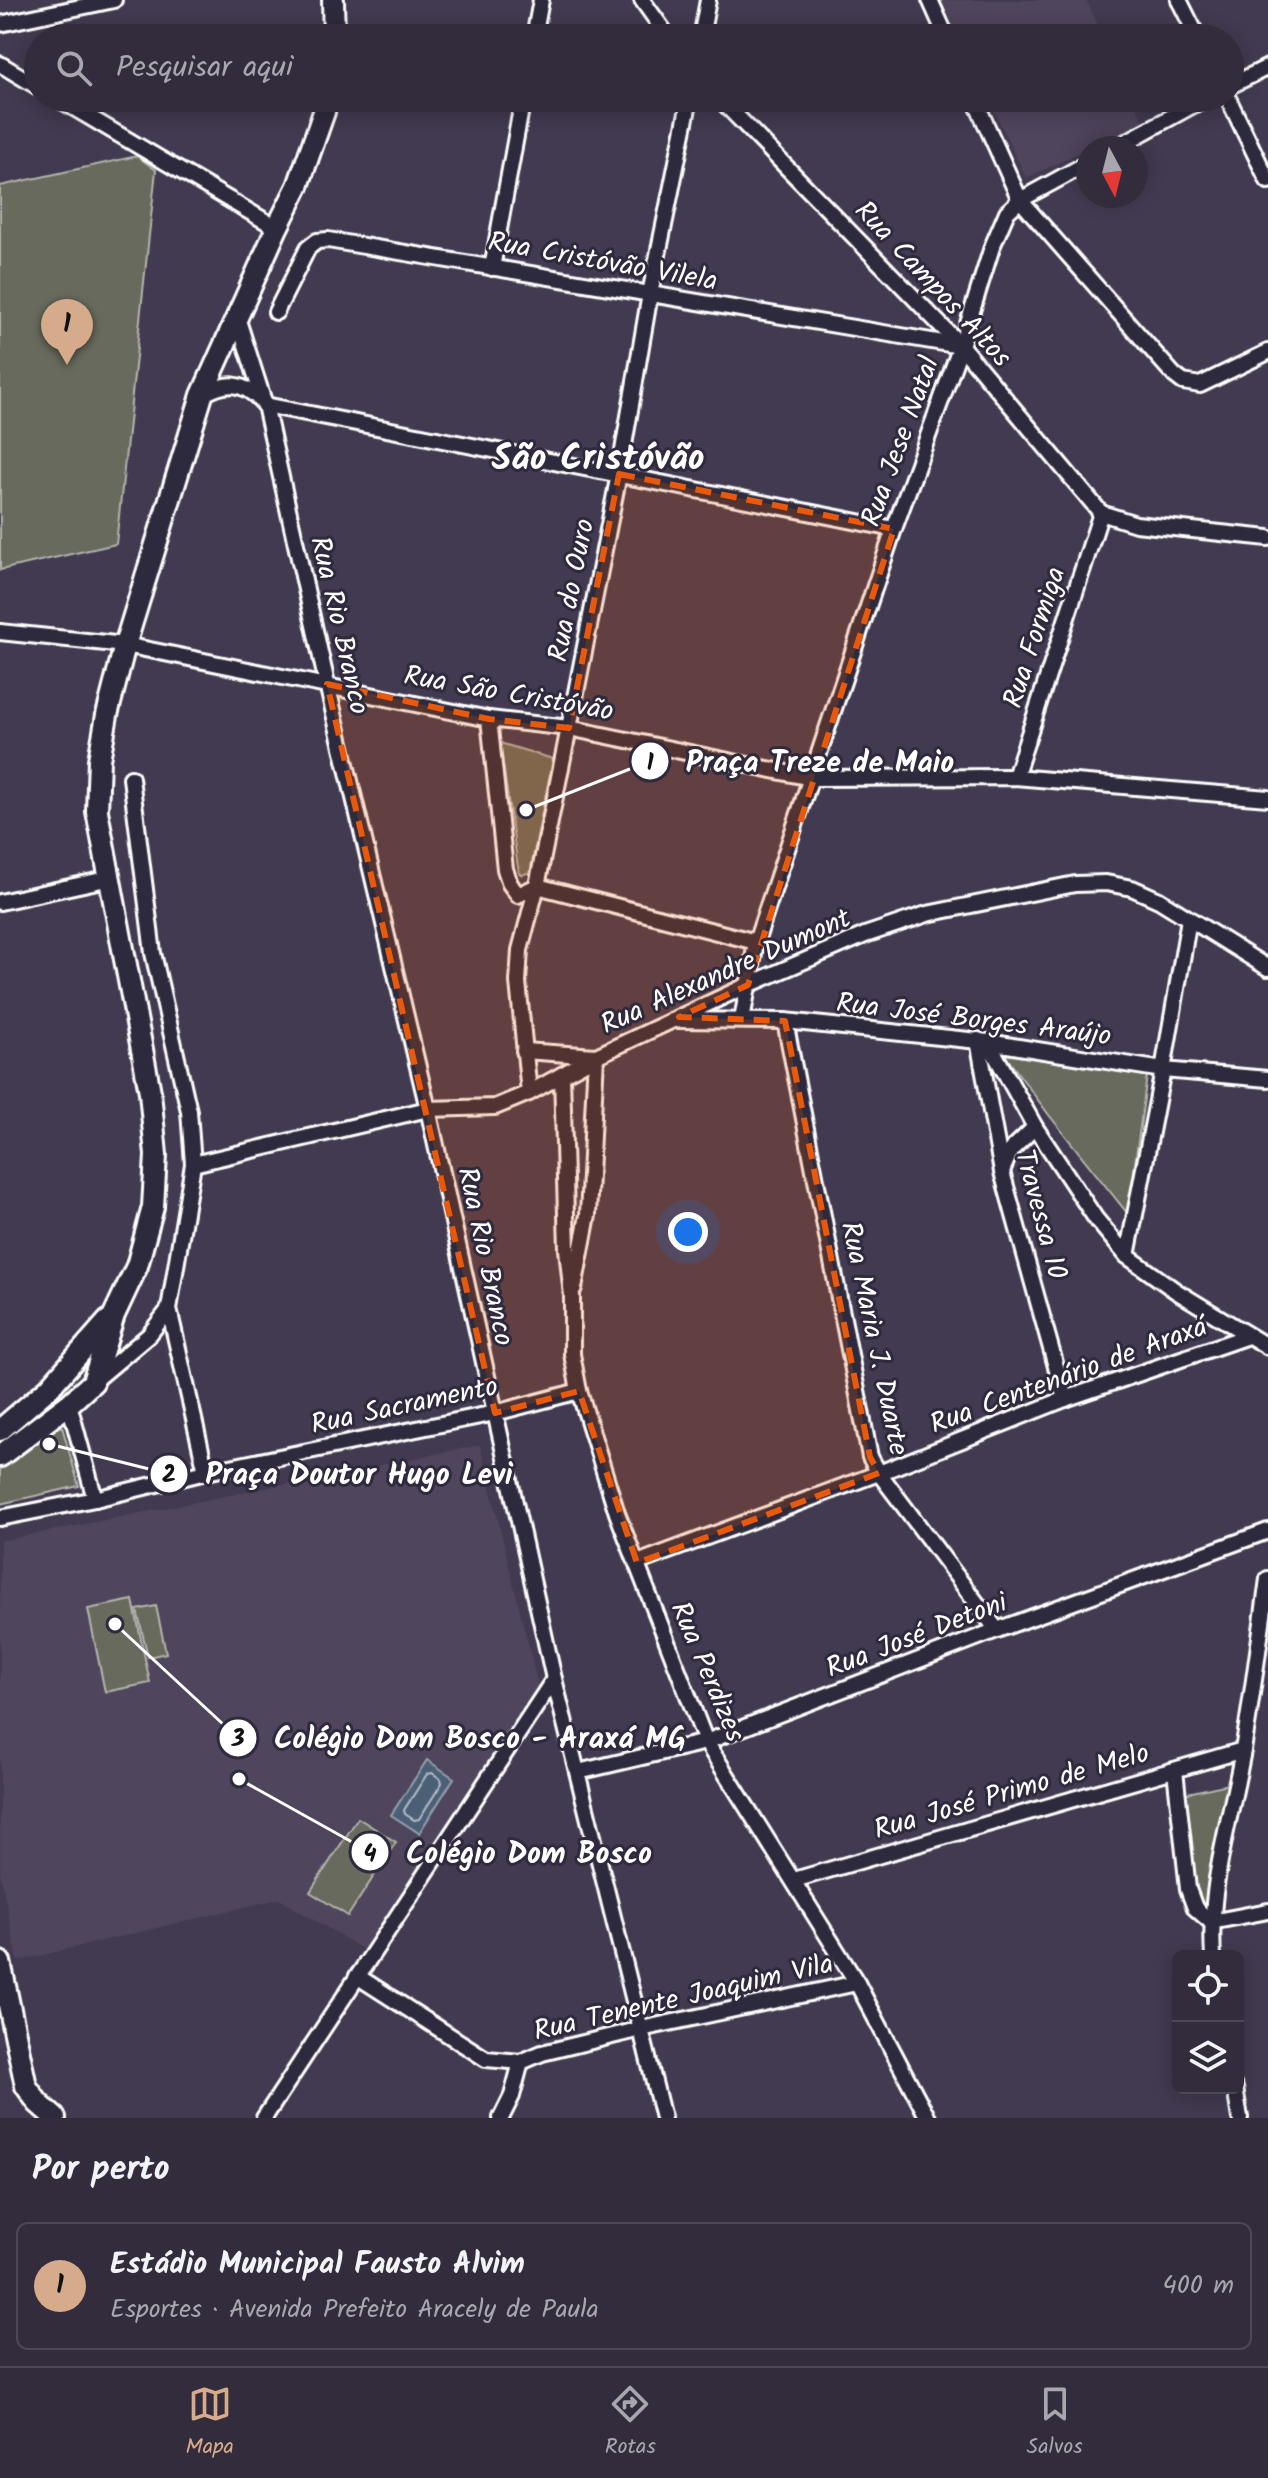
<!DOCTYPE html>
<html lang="pt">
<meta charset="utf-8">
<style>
:root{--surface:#322c3c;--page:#3d3847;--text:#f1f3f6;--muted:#a8a7af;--line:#4d4856;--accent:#d6ab8b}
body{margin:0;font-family:Kalam,sans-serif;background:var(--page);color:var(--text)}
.controls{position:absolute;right:24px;bottom:24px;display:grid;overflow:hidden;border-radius:12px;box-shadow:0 4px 20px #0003}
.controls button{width:72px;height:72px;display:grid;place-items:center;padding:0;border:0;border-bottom:2px solid var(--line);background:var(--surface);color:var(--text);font:40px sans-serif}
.compass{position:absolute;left:1076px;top:136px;width:72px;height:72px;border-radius:50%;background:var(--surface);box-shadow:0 4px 20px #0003;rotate:173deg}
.you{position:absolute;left:688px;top:1232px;width:28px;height:28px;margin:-20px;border:6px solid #fff;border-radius:50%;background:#1a73e8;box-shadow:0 0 0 12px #1a73e833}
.badge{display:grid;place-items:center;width:52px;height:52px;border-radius:50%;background:var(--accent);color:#111;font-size:26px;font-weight:700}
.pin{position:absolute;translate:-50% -66px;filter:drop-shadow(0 2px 4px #0008)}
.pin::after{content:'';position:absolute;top:42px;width:28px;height:24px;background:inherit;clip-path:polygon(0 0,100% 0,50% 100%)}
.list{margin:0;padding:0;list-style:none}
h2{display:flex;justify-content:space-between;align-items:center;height:104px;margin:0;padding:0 32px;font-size:34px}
h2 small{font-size:26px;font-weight:400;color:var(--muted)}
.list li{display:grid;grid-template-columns:52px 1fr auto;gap:24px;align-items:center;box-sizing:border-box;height:128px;margin:0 16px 16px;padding:0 16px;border:2px solid var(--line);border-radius:12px}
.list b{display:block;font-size:30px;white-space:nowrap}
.list p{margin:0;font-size:26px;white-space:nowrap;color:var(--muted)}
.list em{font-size:26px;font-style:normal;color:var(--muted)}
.icon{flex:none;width:44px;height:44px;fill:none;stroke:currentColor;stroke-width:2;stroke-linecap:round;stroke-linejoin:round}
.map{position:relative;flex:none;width:1268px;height:2118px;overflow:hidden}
.search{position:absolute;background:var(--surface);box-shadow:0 4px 20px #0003;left:24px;right:24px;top:24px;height:88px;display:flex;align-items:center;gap:20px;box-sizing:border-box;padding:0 28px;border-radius:44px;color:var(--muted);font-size:30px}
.sheet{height:248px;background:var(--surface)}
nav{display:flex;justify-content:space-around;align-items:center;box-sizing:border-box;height:112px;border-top:2px solid var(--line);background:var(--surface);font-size:22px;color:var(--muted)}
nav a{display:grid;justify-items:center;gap:4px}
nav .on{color:var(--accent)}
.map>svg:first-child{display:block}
.built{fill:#4f455d}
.green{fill:#686b5d;stroke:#b4b5ae;stroke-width:2}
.water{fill:#4c6077;stroke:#94a0ad;stroke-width:2}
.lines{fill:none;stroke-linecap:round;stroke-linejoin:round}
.shore{stroke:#b7bfc9;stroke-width:2}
.minor-casing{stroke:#fff;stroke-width:20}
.secondary-casing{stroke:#fff;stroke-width:26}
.minor{stroke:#2f2a3d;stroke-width:14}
.secondary{stroke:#2f2a3d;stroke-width:20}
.marked{fill:#e8590c;fill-opacity:0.2;stroke:#e8590c;stroke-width:6;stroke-dasharray:16 10;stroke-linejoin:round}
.labels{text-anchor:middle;stroke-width:6;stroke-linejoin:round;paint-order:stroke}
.street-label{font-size:28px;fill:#fff;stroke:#2f2a3d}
.district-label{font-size:36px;font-weight:bold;fill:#fff;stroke:#2f2a3d}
.leader{fill:none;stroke:#fff;stroke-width:3}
.callout-dot{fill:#fff;stroke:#2f2a3d;stroke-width:3}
.mark-label{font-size:24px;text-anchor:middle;font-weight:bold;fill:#111}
.callout-label{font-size:30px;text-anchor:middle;font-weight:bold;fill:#fff;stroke:#2f2a3d;stroke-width:6;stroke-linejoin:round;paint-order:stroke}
</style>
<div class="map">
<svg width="1268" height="2118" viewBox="0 0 1268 2118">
<rect width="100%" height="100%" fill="#423a50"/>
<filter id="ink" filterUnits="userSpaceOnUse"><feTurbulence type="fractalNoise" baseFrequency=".0125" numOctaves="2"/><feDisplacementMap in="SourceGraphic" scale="16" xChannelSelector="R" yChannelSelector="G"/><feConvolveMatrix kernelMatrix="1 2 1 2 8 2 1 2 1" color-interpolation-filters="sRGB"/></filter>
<g filter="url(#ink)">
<g class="built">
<path d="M944,0H1086L1104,38H959L942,1Z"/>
<path d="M988,98H1132L1144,122L1026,178Z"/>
<path d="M480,1445L538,1685L369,1953L279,1899L18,1961L0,1873V1541Z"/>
</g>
<g class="green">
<path d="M137,156L156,170L116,544L0,570V186Z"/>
<path d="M500,743L553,759L530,872L522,875L519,873L517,861Z"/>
<path d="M1004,1054L1147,1076L1128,1214L1049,1115Z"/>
<path d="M61,1423L79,1486L0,1504V1465Z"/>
<path d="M133,1600L150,1683L105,1692L88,1609Z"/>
<path d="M156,1606L166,1653L148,1657L137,1610Z"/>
<path d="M1228,1784L1205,1910L1195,1895L1183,1794Z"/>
<path d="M358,1818L396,1842L348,1916L310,1892Z"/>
</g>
<path class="water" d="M427,1760L454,1778L419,1833L391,1815Z"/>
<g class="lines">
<path class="shore" d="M432,1773L441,1779L442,1783L419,1819L414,1820L405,1814L404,1810L427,1774Z"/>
<g class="minor-casing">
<g id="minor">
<path d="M642,0L669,38"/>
<path d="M930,0L947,38"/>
<path d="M1179,0L1198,38"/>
<path d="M0,24L114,0"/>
<path d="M534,38L541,0"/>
<path d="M701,38L708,0"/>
<path d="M0,64L38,87"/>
<path d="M1230,86L1268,67"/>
<path d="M57,98L277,228"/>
<path d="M719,98L961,346L1101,513"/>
<path d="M974,98L1020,200L1174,375L1183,382L1200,385L1268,352"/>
<path d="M1228,98L1268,181"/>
<path d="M1115,148L1206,98"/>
<path d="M492,268L523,98"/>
<path d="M276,312L308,248L317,241L328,240L961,346"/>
<path d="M237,317L265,405L327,684L428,1109L554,1679L663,2118"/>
<path d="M202,395C226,381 243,381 262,402"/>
<path d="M265,405L894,529"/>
<path d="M1101,513L1136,524L1268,538"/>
<path d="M0,632L125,645L489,719L569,728L811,778L1015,777L1268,798"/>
<path d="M489,719L505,869L510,884L518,895L537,886L756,942"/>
<path d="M1015,777L1101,513"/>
<path d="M0,902L111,878"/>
<path d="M677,1020L785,1021L988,1042L1163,1070L1268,1079"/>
<path d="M742,1020L756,942L894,529L961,346L992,247L1007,212L1020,200L1088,163"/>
<path d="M785,1021L870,1457L879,1473L997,1630"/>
<path d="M978,1040L1002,1172L1065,1399"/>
<path d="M988,1042L1035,1127L1096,1219L1127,1256L1176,1291L1268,1347"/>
<path d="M524,1051L596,1056L588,1215L574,1288"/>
<path d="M562,1075L567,1249L572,1296V1354L579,1391L617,1513L706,1742L857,1983L928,2118"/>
<path d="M529,1093L518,982L520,950L537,886L569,728L619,474L650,294L690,98"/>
<path d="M193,1164L428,1109L495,1107L529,1093L596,1056L748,985L865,935L927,914L1075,884L1106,883L1132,888L1159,900L1268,968"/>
<path d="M1002,1171L1011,1150L1035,1127"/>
<path d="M1127,1256L1163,1070L1189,919"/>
<path d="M169,1309L206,1472"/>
<path d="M93,1382L149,1335L169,1309L193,1164L189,1111L153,953L131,778"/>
<path d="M69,1404L95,1499"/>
<path d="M0,1518L95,1499L206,1472L495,1413L579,1391"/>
<path d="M637,1563L879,1473L1065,1399L1248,1336"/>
<path d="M1175,1770L1188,1889L1195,1908L1211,1922L1268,1911"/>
<path d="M578,1772L706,1742L997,1630L1268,1531"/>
<path d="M794,1880L1243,1750"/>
<path d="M1213,1956C1208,1885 1231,1819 1243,1750C1253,1693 1260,1636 1268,1579"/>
<path d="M357,1976L486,2059L521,2062L542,2053L641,2029L857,1983"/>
<path d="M1235,2088L1240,2118"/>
<path d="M264,2118L554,1679"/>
<path d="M501,2118L512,2096L521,2062"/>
</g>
</g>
<g class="secondary-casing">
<g id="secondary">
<path d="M333,0L334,38"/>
<path d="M0,1430L49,1388L108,1321"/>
<path d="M0,1456L69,1404L93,1382L114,1315L137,1266L153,1207L156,1155L150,1092L97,811L99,760L107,715L125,645L202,395L277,228L298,186L324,112L326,98"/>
<path d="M0,1962L26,2086L38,2103L55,2118"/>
</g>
</g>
<use href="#minor" class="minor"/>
<use href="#secondary" class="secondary"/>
</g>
</g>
<path class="marked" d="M619,474L894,529L748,985L679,1017L785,1021L870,1457L879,1473L637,1563L579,1391L495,1413L327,684L489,719L569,728Z"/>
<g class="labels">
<g class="street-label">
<text transform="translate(603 260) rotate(10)" y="10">Rua Cristóvão Vilela</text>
<text transform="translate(934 283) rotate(47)" y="10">Rua Campos Altos</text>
<text transform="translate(899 441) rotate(-70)" y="10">Rua Jese Natal</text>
<text transform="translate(570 590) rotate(-79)" y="10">Rua do Ouro</text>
<text transform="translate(341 625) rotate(77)" y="10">Rua Rio Branco</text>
<text transform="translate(1033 637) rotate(-72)" y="10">Rua Formiga</text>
<text transform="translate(509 692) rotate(10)" y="10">Rua São Cristóvão</text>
<text transform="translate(725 970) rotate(-24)" y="10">Rua Alexandre Dumont</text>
<text transform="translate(974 1018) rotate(7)" y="10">Rua José Borges Araújo</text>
<text transform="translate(1042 1214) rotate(75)" y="10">Travessa 10</text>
<text transform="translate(487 1256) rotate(78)" y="10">Rua Rio Branco</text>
<text transform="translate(876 1338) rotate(78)" y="10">Rua Maria J. Duarte</text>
<text transform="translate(1068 1374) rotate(-20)" y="10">Rua Centenário de Araxá</text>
<text transform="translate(404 1404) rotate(-12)" y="10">Rua Sacramento</text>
<text transform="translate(916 1634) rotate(-21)" y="10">Rua José Detoni</text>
<text transform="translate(709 1671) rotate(67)" y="10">Rua Perdizes</text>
<text transform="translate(1011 1790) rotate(-16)" y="10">Rua José Primo de Melo</text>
<text transform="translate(683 1996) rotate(-13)" y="10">Rua Tenente Joaquim Vila</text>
</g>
<g class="district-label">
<text x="598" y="469">São Cristóvão</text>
</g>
</g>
<path class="leader" d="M526 810L650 761M49 1444L169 1474M115 1624L238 1738M239 1779L370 1852"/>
<g class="callout-dot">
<circle cx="526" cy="810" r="8"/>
<circle cx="49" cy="1444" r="8"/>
<circle cx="115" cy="1624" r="8"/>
<circle cx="239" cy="1779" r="8"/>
<circle cx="650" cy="761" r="20"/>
<circle cx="169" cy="1474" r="20"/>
<circle cx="238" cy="1738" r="20"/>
<circle cx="370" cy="1852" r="20"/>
</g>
<g class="mark-label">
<text x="650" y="770">1</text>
<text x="169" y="1482">2</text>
<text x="238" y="1746">3</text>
<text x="370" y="1861">4</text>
</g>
<g class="callout-label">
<text x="820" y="772">Praça Treze de Maio</text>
<text x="359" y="1484">Praça Doutor Hugo Levi</text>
<text x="480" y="1748">Colégio Dom Bosco - Araxá MG</text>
<text x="529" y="1863">Colégio Dom Bosco</text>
</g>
</svg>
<div class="controls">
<button><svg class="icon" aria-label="locate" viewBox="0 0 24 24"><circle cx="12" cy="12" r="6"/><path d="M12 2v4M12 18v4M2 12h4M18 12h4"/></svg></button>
<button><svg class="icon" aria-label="layers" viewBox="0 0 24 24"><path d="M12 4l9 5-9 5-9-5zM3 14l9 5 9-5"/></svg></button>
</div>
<svg class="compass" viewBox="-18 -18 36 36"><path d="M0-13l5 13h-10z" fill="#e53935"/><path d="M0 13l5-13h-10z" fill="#a8a7af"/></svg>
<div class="you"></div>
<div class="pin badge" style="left:67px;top:365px">1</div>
<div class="search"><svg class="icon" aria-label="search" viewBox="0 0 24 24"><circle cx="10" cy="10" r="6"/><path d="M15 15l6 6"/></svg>Pesquisar aqui</div>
</div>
<section class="sheet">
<h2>Por perto<small></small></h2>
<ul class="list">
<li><span class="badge">1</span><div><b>Estádio Municipal Fausto Alvim</b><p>Esportes · Avenida Prefeito Aracely de Paula</p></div><em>400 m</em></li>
</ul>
</section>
<nav>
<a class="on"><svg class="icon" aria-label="map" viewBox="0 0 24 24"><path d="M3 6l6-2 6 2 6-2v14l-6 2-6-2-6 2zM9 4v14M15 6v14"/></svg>Mapa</a>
<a><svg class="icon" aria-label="directions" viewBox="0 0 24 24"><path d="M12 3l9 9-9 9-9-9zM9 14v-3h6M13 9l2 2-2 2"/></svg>Rotas</a>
<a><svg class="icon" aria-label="saved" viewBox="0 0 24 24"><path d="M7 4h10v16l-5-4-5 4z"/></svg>Salvos</a>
</nav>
